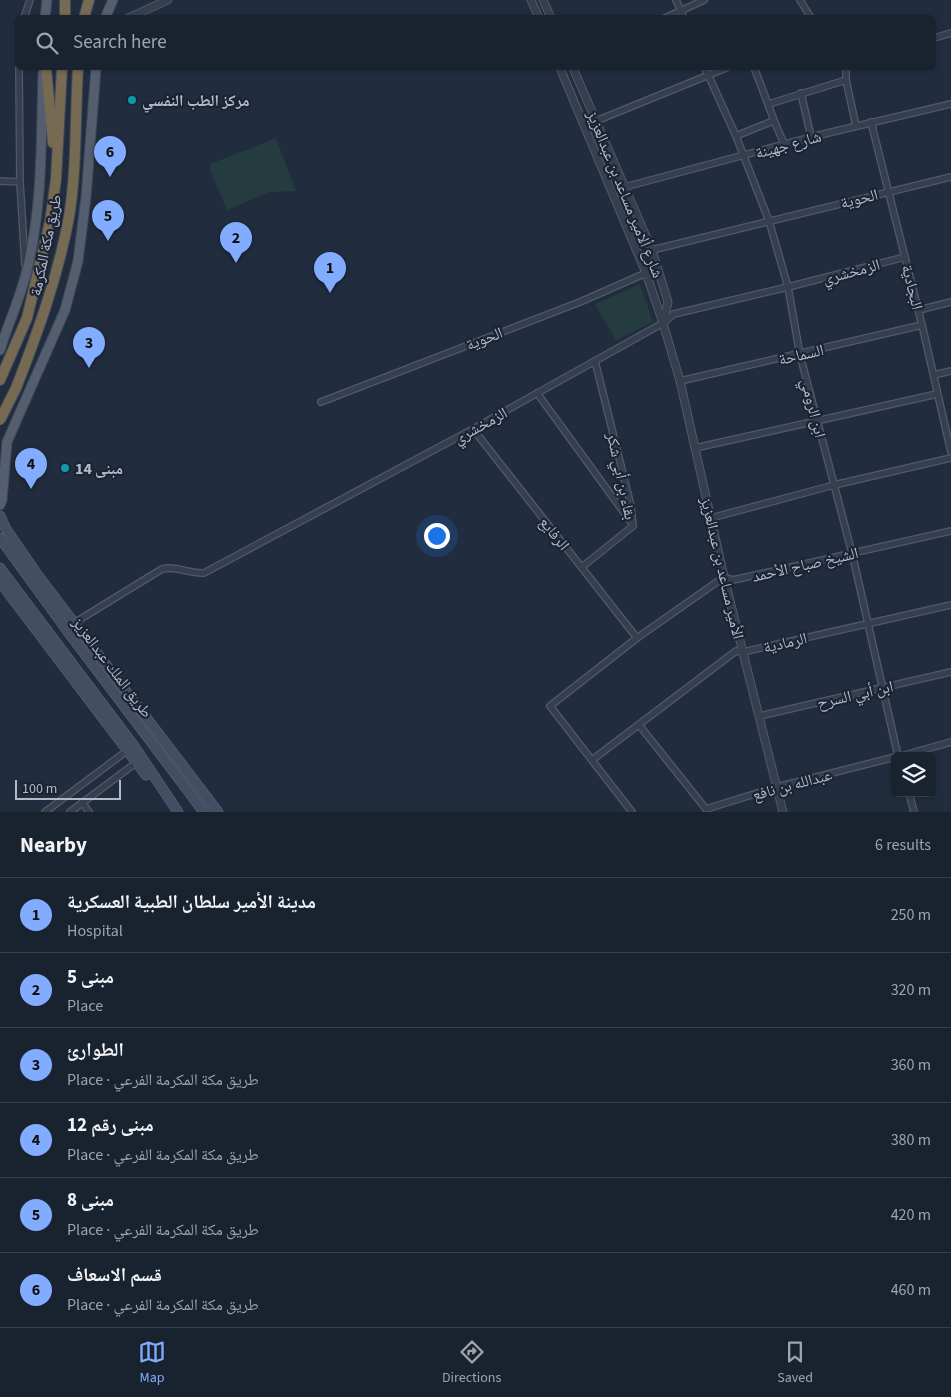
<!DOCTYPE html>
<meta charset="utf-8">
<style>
:root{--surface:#19222f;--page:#262f3b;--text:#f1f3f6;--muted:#9fa4aa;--line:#373f4b;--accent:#82acff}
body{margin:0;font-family:"Source Sans 3","Noto Naskh Arabic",sans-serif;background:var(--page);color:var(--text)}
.controls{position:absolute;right:15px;bottom:15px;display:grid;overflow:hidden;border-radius:8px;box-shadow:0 1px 4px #0004}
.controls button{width:45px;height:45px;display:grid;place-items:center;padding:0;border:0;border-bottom:1px solid var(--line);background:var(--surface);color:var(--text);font:25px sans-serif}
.scale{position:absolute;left:15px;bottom:12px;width:106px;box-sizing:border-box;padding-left:5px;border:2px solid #b2baca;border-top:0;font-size:14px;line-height:18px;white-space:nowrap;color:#b2baca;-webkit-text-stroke:4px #1b2434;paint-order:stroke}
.you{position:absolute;left:436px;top:535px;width:18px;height:18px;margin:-12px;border:4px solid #fff;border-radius:50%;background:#1a73e8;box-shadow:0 0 0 8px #1a73e833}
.badge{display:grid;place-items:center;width:32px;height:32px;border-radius:50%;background:var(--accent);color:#111;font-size:16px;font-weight:700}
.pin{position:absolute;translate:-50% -41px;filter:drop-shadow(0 1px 2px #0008)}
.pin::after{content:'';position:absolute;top:26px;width:18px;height:15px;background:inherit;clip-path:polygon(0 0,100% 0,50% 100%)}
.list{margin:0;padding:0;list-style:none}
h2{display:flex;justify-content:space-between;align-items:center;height:65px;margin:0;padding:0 20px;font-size:21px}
h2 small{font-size:16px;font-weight:400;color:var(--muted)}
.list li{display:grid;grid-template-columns:32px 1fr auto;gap:15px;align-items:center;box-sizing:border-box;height:75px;padding:0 20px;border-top:1px solid var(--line)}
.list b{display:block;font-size:19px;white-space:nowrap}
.list p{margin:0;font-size:16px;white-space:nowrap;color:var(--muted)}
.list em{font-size:16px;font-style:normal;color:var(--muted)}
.icon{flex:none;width:28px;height:28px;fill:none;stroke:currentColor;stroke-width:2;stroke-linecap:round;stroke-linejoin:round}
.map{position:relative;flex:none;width:951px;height:812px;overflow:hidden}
.search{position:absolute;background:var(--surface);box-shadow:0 1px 4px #0004;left:15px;right:15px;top:15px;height:55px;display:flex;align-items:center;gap:12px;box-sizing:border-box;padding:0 18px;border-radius:8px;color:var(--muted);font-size:19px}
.sheet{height:515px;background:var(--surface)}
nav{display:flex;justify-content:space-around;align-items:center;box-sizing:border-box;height:70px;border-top:1px solid var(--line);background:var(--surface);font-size:14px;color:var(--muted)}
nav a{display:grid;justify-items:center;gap:2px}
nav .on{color:var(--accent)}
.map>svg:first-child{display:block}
.green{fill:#243c40}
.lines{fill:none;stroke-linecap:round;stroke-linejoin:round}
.minor-casing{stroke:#515a6a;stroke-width:8}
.tertiary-casing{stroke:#515a6a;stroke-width:9}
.secondary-casing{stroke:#515a6a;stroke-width:11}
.primary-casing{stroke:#3f4858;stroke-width:11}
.motorway-casing{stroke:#414a5a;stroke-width:12}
.minor{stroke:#363f4f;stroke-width:5.5}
.tertiary{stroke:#363f4f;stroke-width:7}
.secondary{stroke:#434e63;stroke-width:9}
.primary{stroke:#545e6f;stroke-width:9}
.motorway{stroke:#766a52;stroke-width:10}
.motorway-bridge-casing{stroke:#414a5a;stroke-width:12;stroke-linecap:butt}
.motorway-bridge{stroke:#766a52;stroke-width:10}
.culture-dot{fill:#0f9aa8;stroke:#1b2434;stroke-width:2}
.labels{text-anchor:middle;stroke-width:4.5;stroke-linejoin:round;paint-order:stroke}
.poi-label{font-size:16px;font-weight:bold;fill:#b2baca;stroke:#1b2434;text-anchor:start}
.street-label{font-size:16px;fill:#b2baca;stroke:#1b2434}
</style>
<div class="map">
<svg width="951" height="812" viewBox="0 0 951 812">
<rect width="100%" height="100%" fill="#212d3f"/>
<g class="green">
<path d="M276,138L296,191L269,192L227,210L210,170V164Z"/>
<path d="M640,284L653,322L616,340L595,304Z"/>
</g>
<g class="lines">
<g class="minor-casing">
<g id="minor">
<path d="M676,0L684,18"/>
<path d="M800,0L811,18"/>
<path d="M24,18L30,0"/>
<path d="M665,18L704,0"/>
<path d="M934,38L951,33"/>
<path d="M19,68L20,182L25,265"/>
<path d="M705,68L736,136L769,221L788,287L800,355L852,553L898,756"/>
<path d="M754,68C765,93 772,120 785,145"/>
<path d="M846,68V80L856,126"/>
<path d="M801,93L811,137"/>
<path d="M769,104L846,80"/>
<path d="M596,121L726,68"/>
<path d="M871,122L922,325L951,452"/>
<path d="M736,136L773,121"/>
<path d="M0,181L20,182"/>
<path d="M625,187L811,137L951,104"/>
<path d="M652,250L951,177"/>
<path d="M919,310L951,302"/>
<path d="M934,375L951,371"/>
<path d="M680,381L922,325"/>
<path d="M537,393L633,525"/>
<path d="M321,402L580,302L646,273"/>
<path d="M473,429L637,638"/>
<path d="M695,448L937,394"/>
<path d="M711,518L834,485L951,458"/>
<path d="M582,567L633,526L631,506L595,361"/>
<path d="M74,623L162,569C175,565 189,574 204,573L473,429L663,323L674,314L788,287L905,257"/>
<path d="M759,716L951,672"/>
<path d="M639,725L706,809L777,787L895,757"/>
<path d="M901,756L951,742"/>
<path d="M592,760L736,651L743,652L951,605"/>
<path d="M909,793L914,812"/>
<path d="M82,802L89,812"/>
<path d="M45,812L128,750"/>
<path d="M70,812L137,762"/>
<path d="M632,812L550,706L637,638L724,577L733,580L951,531"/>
</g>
</g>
<g class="tertiary-casing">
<g id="tertiary">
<path d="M531,0L539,18"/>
<path d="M543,0L551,18"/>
<path d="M128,18L168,0"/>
<path d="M560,68L646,273L663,323L680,381L724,577L783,812"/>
<path d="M573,68L652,250L668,302L663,323"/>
</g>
</g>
<g class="secondary-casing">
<g id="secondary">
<path d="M0,516L6,529L39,577L218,812"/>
<path d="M0,538L69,633L204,812"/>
<path d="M0,568L134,746L178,812"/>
<path d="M0,582L146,775"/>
</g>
</g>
<g class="primary-casing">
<g id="primary">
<path d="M45,18L47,0"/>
<path d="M105,18L113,0"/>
<path d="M0,350C8,325 19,300 26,274C43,208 41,140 43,73"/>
<path d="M0,505L2,500L7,442L65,310L78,261L86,197L96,68"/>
</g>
</g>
<g class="motorway-casing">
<g id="motorway">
<path d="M65,18V0"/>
<path d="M84,18L89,0"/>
<path d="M46,68L53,143"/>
<path d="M0,380L27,318L50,222L56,179L62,68"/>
<path d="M16,388C38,332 58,276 69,217C77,168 75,117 78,68"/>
</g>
</g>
<use href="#minor" class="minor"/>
<use href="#tertiary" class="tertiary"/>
<use href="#secondary" class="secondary"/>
<use href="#primary" class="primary"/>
<use href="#motorway" class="motorway"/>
<g class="motorway-bridge-casing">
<path id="motorway-bridge" d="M0,420L16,388"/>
</g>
<use href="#motorway-bridge" class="motorway-bridge"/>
</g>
<g class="culture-dot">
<circle cx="132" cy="100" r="5"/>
<circle cx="65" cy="468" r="5"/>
</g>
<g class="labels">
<g class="poi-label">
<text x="142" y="106">مركز الطب النفسي</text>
<text x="75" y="474">مبنى 14</text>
</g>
<g class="street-label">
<text transform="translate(788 144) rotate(-15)" y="6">شارع جهينة</text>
<text transform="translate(626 194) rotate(68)" y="6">شارع ألامير مساعد بن عبدالعزيز</text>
<text transform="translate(859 198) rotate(-14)" y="6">الحوية</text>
<text transform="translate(45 245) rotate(-78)" y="6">طريق مكة المكرمة</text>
<text transform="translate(851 271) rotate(-15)" y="6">الزمخشري</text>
<text transform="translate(913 287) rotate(76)" y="6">البجادية</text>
<text transform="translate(484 338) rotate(-21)" y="6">الحوية</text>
<text transform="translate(801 354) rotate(-13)" y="6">السماحة</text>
<text transform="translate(814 408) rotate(76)" y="6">ابن الرومي</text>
<text transform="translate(480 425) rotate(-29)" y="6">الزمخشري</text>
<text transform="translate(622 476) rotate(78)" y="6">بقاء بن أبي شكر</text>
<text transform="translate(555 533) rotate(52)" y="6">الرفايع</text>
<text transform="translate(805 564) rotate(-13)" y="6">الشيخ صباح الأحمد</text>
<text transform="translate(723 568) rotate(77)" y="6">الأمير مساعد بن عبدالعزيز</text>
<text transform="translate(785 642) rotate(-13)" y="6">الرمادية</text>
<text transform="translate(113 667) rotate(53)" y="6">طريق الملك عبدالعزيز</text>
<text transform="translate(855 694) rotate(-13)" y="6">ابن أبي السرح</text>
<text transform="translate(792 784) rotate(-15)" y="6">عبدالله بن نافع</text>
</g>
</g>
</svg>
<div class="controls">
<button><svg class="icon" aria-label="layers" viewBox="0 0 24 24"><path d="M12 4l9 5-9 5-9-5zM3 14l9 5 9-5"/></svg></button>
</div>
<div class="scale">100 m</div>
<div class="you"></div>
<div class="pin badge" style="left:330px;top:293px">1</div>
<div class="pin badge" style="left:236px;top:263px">2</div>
<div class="pin badge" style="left:89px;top:368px">3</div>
<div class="pin badge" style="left:31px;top:489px">4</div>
<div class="pin badge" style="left:108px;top:241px">5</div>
<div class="pin badge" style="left:110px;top:177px">6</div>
<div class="search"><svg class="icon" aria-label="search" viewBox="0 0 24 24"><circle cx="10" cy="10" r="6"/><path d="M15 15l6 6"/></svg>Search here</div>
</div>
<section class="sheet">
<h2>Nearby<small>6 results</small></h2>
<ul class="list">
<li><span class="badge">1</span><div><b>مدينة الأمير سلطان الطبية العسكرية</b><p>Hospital</p></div><em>250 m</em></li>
<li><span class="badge">2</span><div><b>مبنى 5</b><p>Place</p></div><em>320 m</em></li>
<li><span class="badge">3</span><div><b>الطوارئ</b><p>Place · طريق مكة المكرمة الفرعي</p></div><em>360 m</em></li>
<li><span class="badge">4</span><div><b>مبنى رقم 12</b><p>Place · طريق مكة المكرمة الفرعي</p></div><em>380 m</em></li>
<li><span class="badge">5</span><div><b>مبنى 8</b><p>Place · طريق مكة المكرمة الفرعي</p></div><em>420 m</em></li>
<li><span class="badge">6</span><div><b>قسم الاسعاف</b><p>Place · طريق مكة المكرمة الفرعي</p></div><em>460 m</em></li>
</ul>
</section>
<nav>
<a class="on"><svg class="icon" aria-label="map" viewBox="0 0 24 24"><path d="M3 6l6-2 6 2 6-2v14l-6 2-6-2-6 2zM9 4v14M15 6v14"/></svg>Map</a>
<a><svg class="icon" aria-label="directions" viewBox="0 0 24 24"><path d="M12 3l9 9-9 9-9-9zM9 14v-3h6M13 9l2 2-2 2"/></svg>Directions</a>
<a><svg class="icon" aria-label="saved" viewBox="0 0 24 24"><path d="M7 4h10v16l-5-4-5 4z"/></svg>Saved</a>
</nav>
